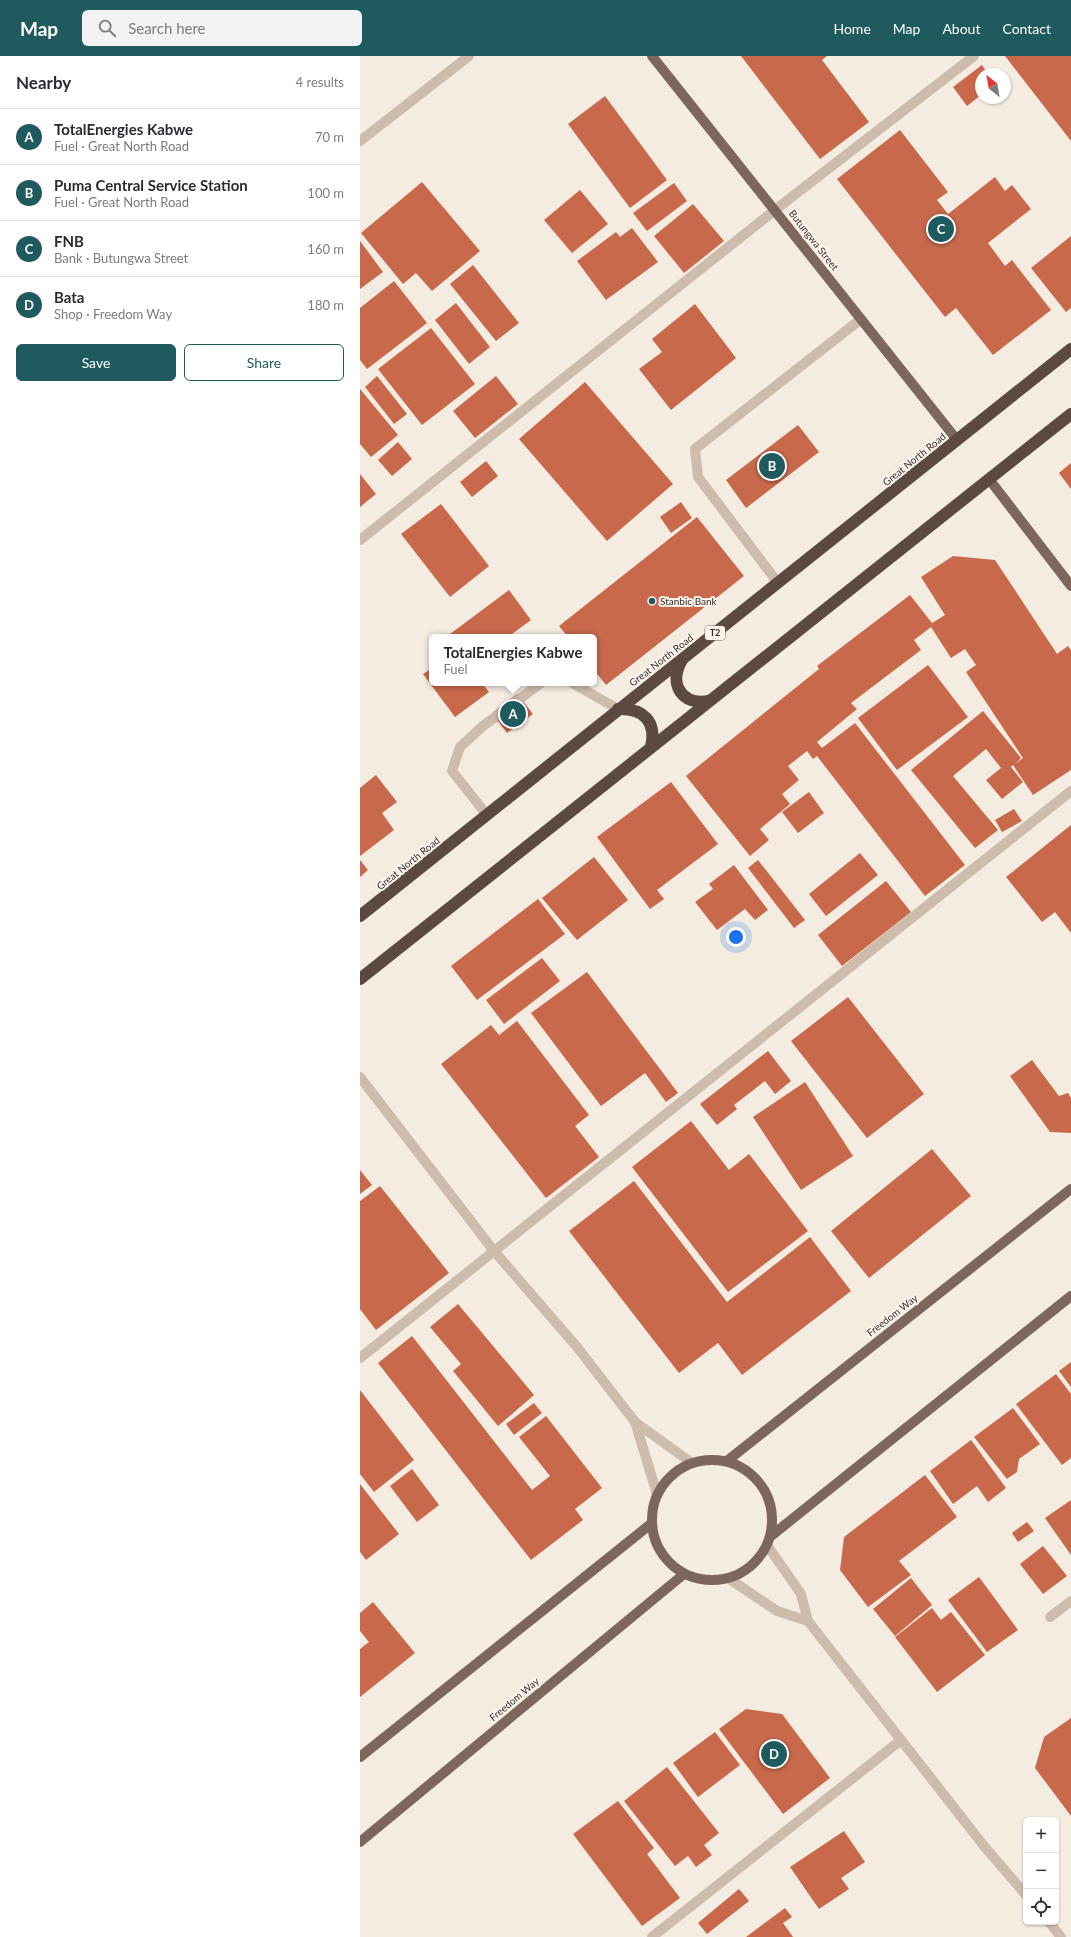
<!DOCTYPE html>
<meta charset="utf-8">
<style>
:root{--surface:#fff;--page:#f2f2f3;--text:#2b2b33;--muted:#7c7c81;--line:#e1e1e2;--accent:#1f5a5e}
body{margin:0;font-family:Lato,sans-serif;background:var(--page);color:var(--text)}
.controls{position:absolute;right:12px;bottom:12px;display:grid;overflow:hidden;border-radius:6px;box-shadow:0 1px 3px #0004}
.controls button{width:36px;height:36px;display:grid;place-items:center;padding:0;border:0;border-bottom:1px solid var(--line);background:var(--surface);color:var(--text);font:20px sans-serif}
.compass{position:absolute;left:615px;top:12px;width:36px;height:36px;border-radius:50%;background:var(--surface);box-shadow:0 1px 3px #0004;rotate:329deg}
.you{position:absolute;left:376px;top:881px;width:14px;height:14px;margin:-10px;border:3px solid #fff;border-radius:50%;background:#1a73e8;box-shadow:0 0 0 6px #1a73e833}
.badge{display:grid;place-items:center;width:26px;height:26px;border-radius:50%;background:var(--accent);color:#fff;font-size:13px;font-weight:700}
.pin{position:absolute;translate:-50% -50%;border:2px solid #fff;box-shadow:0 1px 4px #0006}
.popup{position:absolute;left:69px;top:578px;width:168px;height:52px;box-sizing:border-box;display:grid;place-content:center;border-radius:6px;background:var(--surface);filter:drop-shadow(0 1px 3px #0005);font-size:13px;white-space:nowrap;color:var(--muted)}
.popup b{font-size:15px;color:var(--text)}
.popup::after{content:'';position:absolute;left:50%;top:100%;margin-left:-8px;border:8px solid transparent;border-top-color:var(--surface)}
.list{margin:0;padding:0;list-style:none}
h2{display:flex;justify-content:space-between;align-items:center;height:52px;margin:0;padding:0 16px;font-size:17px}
h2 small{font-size:13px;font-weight:400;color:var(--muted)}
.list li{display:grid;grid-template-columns:26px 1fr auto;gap:12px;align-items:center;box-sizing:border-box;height:56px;padding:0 16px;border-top:1px solid var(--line)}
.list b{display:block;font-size:15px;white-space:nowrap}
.list p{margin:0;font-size:13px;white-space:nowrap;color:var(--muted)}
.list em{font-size:13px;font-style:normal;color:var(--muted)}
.actions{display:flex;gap:8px;padding:12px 16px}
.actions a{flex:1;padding:9px 0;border:1px solid var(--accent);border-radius:6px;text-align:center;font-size:14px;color:var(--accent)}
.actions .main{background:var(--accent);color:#fff}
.icon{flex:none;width:22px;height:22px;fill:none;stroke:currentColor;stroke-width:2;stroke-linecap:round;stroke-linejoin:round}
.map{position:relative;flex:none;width:711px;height:1881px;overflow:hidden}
header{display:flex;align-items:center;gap:24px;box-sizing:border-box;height:56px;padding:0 20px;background:var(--accent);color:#fff}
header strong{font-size:19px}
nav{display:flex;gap:22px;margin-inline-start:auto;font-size:14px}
.search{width:280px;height:36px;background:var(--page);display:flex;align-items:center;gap:10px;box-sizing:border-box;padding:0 14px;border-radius:6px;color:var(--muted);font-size:15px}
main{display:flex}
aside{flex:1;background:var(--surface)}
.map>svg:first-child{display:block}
.building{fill:#c8694b}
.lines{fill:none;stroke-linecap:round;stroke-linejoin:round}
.minor{stroke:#cdbbac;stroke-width:10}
.major{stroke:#7d675c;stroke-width:10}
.highway{stroke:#5c4a42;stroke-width:12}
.poi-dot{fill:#1f5a5e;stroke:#fbf5ee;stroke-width:1.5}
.labels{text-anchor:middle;stroke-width:4;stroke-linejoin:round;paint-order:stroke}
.shield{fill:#fbf5ee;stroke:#756b66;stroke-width:1}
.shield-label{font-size:9px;font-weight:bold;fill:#3b302b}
.street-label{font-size:10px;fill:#3b302b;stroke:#fbf5ee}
.poi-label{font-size:10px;fill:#3b302b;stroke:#fbf5ee;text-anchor:start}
</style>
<header>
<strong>Map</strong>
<div class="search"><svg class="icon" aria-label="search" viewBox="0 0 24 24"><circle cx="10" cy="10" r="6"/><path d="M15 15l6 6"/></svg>Search here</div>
<nav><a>Home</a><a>Map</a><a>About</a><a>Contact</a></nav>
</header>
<main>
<aside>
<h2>Nearby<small>4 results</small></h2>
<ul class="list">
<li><span class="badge">A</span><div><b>TotalEnergies Kabwe</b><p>Fuel · Great North Road</p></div><em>70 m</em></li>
<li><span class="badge">B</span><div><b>Puma Central Service Station</b><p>Fuel · Great North Road</p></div><em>100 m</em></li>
<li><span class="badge">C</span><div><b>FNB</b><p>Bank · Butungwa Street</p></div><em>160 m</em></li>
<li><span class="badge">D</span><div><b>Bata</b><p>Shop · Freedom Way</p></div><em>180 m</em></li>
</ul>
<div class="actions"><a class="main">Save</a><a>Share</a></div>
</aside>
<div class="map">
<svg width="711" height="1881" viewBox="0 0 711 1881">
<rect width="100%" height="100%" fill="#f4ebe1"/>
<g class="building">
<path d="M381,0H467L462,4L509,66L460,103Z"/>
<path d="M645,0H711V85Z"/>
<path d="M622,9L628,18H621V39L607,50L593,31Z"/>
<path d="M245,40L307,124L270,152L208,68Z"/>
<path d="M632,42H643L636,47Z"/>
<path d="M540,74L588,136L577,144L588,158L635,121L645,135L652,129L671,153L628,187L645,210L652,204L691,254L633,299L596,252L585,261L477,123Z"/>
<path d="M62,126L120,195L72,235L56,217L43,228L1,177Z"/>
<path d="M314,127L327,145L287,175L273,157Z"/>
<path d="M220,134L248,168L212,197L184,164Z"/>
<path d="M333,148L364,185L324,217L294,180Z"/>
<path d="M272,172L298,206L246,244L217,205L256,176L260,181Z"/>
<path d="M711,180V252L706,256L671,212Z"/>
<path d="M0,185L23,216L0,233Z"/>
<path d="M113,209L159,267L136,285L90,228Z"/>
<path d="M34,225L67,267L7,313L0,304V252Z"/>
<path d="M96,247L130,291L109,308L75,264Z"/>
<path d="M335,248L376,302L311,354L279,313L302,296L292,283Z"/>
<path d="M71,272L115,328L62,369L18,313Z"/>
<path d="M17,320L47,358L34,368L5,331Z"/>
<path d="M136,320L158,348L115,382L93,355Z"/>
<path d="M225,326L313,428L247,485L159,383Z"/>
<path d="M0,333L38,379L11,401L0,388Z"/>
<path d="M438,369L459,396L386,452L366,424Z"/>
<path d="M38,386L52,403L32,420L18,404Z"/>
<path d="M126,405L138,420L112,441L100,426Z"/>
<path d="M711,407V433L699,417Z"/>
<path d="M0,418L16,438L0,451Z"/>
<path d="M321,446L332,462L311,477L300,461Z"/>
<path d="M81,448L129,510L90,541L41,478Z"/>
<path d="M337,461L384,520L246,629L234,614V581H208L199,570Z"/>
<path d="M593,500L635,504L697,598L708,590L711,594V714L673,739L653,709L651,711L663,726L642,743L626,724L641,712L626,693L593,720L638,774L615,792L551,714L623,655L661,702L655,708L663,702L606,616L616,609L605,593L591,602L571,571L554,584L561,594L491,647L497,653L457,686L462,692L495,667L605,809L565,840L457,700L453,703L447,695L428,710L439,724L422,738L430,748L400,773L409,784L390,800L326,720L459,613L457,610L550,539L572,567L585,559L561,521Z"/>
<path d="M149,534L171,564L148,581H93L90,578Z"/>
<path d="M568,609L608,661L537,714L498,662Z"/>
<path d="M72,612V627H122L129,636L95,661L63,618Z"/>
<path d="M157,638L173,658L147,677L132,657Z"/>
<path d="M16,719L37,746L22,757L34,774L0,800V732Z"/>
<path d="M311,726L358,788L297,834L304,843L290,853L237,781Z"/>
<path d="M449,736L464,757L438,777L422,756Z"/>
<path d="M654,753L662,765L642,776L635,764Z"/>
<path d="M711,769V877L695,856L682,866L646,821Z"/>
<path d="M500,797L518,819L466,860L449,838Z"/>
<path d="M234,801L268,844L217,884L182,842Z"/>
<path d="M0,804L8,814L0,821Z"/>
<path d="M398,804L445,864L434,872L388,812Z"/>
<path d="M374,809L408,854L395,864L385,853L357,874L335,846L353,833L349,828Z"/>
<path d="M526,825L551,856L482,910L458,879Z"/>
<path d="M178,843L205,878L117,944L91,910Z"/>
<path d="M182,902L200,925L144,968L126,944Z"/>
<path d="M227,916L318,1037L306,1046L285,1017L241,1050L171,957Z"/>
<path d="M488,941L564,1038L507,1082L431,985Z"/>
<path d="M157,965L229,1059L215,1070L239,1101L186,1142L81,1008L131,969L139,979Z"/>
<path d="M408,995L431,1025L415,1038L405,1025L374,1049L377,1053L357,1069L340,1048Z"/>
<path d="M672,1004L699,1040L708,1037L711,1042V1077L690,1076L650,1020Z"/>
<path d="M445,1026L493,1100L441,1134L393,1061Z"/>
<path d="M331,1065L369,1114L389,1098L448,1175L368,1236L272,1111Z"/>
<path d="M572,1093L611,1140L509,1222L471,1175Z"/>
<path d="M0,1114L12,1129L0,1138Z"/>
<path d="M274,1125L367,1246L450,1181L491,1235L382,1319L358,1287L319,1317L209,1175Z"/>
<path d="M20,1130L89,1217L16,1274L0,1253V1145Z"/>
<path d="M98,1248L174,1339L138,1370L93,1315L101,1308L70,1271Z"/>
<path d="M52,1280L172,1434L190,1420L159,1381L186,1360L242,1432L215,1453L223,1464L171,1504L18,1307Z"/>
<path d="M711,1306V1331L699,1315Z"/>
<path d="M696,1318L711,1338V1402L702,1409L656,1348Z"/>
<path d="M0,1334L54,1404L14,1436L0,1418Z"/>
<path d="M174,1347L182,1357L154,1379L146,1368Z"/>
<path d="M653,1352L680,1388L659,1403L657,1416L647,1423L614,1381Z"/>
<path d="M611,1384L646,1432L628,1446L617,1430L593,1448L570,1415Z"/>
<path d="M52,1413L79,1449L57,1466L30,1430Z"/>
<path d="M565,1419L597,1461L539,1505L551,1519L508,1551L480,1514L484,1481Z"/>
<path d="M0,1428L39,1478L6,1504L0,1496Z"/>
<path d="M711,1444V1499L685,1462Z"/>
<path d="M667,1466L674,1475L658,1486L652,1477Z"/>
<path d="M683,1490L707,1520L683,1538L660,1508Z"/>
<path d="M619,1521L658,1574L627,1596L588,1544Z"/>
<path d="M551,1522L572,1549L535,1580L513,1553Z"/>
<path d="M13,1546L55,1597L0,1641V1593L9,1586L0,1575V1557Z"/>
<path d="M572,1552L581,1564L591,1556L625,1599L577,1636L535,1581Z"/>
<path d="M386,1653L422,1658L470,1722L423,1758L359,1673Z"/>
<path d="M711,1662V1760L675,1712L684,1681Z"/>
<path d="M355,1676L380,1709L338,1741L313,1707Z"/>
<path d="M307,1711L359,1777L344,1789L352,1799L336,1811L328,1800L315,1810L264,1745Z"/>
<path d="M258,1745L294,1792L287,1798L320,1842L282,1870L213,1778Z"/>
<path d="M484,1775L505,1806L481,1822L489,1833L459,1853L430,1811Z"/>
<path d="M379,1833L389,1845L347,1878L338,1867Z"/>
<path d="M425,1852L432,1861L423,1867L433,1881H386Z"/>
</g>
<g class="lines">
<g class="minor">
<path d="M0,85L109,0"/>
<path d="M0,484L415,154L614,0"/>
<path d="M418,527L338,421L335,393L501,263"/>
<path d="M212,627L258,653"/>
<path d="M127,759L92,715L100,691L123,670L181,627"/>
<path d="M0,1021L134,1195L217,1291L275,1366L332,1407"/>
<path d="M0,1302L711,735"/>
<path d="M275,1366L297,1438"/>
<path d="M407,1489L441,1538L448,1565L624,1790L666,1839"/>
<path d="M368,1522L417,1555L448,1565"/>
<path d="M690,1561L711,1545"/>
<path d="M689,1866L701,1881"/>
<path d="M292,1881L541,1684"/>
</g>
<g class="major">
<path d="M292,0L597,384"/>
<path d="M629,423L711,530"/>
<circle cx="352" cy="1464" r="60"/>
<path d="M367,1405L711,1133"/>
<path d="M411,1480L711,1240"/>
<path d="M0,1701L292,1467"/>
<path d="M0,1786L324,1518"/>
</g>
<g class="highway">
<path d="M322,604C308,628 322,650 349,645"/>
<path d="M258,653C283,652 297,665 291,691"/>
<path d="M0,860L711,293"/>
<path d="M0,923L711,358"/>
</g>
</g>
<circle class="poi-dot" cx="292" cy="545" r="4"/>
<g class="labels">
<rect class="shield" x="345" y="570" width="20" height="14" rx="3"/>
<g class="shield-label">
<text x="355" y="580">T2</text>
</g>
<g class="street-label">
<text transform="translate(454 184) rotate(52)" y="4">Butungwa Street</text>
<text transform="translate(554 403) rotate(-39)" y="4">Great North Road</text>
<text transform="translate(301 604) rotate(-38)" y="4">Great North Road</text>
<text transform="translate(48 807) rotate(-39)" y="4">Great North Road</text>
<text transform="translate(532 1259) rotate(-38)" y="4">Freedom Way</text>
<text transform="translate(154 1643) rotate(-40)" y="4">Freedom Way</text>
</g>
<g class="poi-label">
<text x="300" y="549">Stanbic Bank</text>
</g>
</g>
</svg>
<div class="controls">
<button>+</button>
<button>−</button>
<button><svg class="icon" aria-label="locate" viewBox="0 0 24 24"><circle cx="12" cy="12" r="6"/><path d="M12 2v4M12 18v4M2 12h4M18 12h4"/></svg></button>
</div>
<svg class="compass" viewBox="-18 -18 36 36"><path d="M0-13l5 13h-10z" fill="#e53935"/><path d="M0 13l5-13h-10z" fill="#7c7c81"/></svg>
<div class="you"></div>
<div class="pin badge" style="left:153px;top:658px">A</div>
<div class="popup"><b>TotalEnergies Kabwe</b>Fuel</div>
<div class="pin badge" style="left:412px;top:410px">B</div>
<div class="pin badge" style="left:581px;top:173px">C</div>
<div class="pin badge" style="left:414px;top:1698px">D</div>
</div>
</main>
